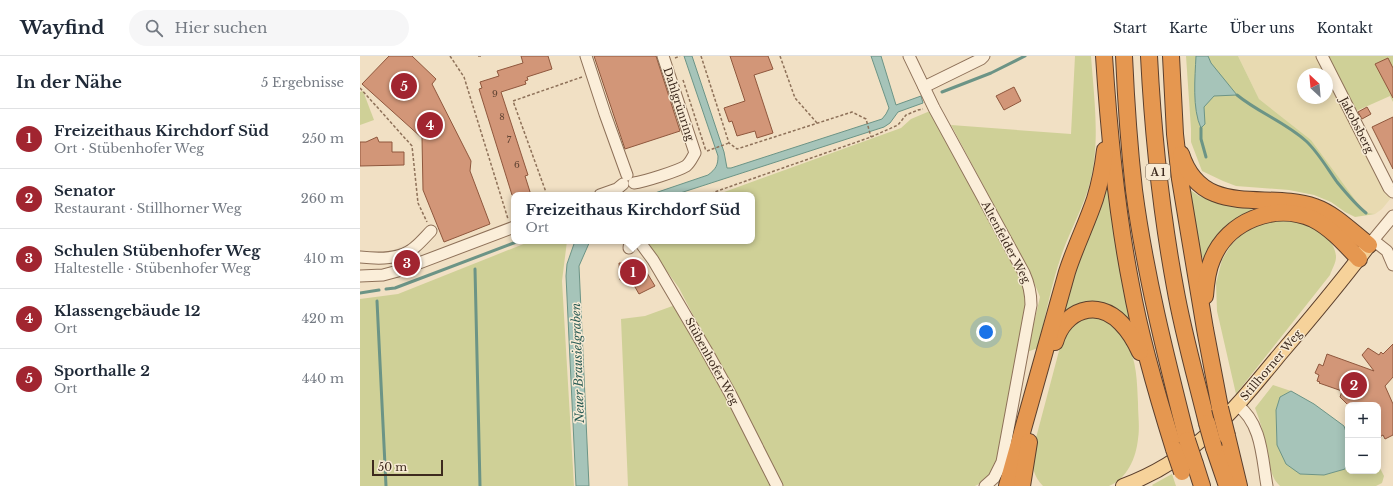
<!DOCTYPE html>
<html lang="de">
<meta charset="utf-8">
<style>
:root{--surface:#fff;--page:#f6f6f7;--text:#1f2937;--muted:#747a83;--line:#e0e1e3;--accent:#a12530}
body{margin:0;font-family:"Libre Baskerville",serif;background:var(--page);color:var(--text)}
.controls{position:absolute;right:12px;bottom:12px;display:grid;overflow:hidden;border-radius:8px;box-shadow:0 2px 10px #0003}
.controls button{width:36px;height:36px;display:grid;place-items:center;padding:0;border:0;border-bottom:1px solid var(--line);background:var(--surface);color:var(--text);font:20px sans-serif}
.compass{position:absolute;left:937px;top:12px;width:36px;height:36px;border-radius:50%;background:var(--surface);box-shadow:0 2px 10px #0003;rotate:334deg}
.scale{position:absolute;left:12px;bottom:10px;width:71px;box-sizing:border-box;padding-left:4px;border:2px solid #3d2a1e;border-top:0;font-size:11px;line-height:14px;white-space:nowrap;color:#3d2a1e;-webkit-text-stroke:3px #f8ebd5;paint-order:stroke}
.you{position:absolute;left:626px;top:276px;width:14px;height:14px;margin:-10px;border:3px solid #fff;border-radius:50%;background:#1a73e8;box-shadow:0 0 0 6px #1a73e833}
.badge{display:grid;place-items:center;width:26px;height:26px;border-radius:50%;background:var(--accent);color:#fff;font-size:13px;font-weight:700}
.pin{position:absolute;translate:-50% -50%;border:2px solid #fff;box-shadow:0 1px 4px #0006}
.popup{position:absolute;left:151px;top:136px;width:244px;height:52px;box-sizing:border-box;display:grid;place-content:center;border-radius:8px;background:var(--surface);filter:drop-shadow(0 1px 3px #0005);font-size:13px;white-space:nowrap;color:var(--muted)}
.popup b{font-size:15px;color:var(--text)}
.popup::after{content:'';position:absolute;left:50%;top:100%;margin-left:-8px;border:8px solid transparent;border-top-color:var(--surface)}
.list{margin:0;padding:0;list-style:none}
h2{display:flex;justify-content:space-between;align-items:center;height:52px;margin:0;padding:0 16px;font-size:17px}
h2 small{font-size:13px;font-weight:400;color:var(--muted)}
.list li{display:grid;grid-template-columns:26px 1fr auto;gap:12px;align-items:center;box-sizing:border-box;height:60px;padding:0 16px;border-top:1px solid var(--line)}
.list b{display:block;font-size:15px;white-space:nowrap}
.list p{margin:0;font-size:13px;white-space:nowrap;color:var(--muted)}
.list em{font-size:13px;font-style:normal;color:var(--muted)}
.icon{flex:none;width:22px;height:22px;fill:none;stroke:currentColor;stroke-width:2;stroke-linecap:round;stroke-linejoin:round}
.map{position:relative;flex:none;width:1033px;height:430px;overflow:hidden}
header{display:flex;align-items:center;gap:24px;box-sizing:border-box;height:56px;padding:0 20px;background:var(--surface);border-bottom:1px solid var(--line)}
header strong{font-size:19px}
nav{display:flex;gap:22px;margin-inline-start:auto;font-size:14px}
.search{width:280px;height:36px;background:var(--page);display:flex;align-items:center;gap:10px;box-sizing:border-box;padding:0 14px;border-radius:22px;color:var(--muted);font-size:15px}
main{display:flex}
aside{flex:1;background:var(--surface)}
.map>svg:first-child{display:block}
.farmland{fill:#e8dab1;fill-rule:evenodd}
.green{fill:#cfd097}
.water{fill:#a6c4b9;stroke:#6c9486}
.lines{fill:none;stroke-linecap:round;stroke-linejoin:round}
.stream{stroke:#6c9486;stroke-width:3}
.building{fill:#d29678;stroke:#8f573d}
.minor-casing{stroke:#8e7159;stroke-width:13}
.major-casing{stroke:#5b3f2d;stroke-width:16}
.highway-casing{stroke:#5b3f2d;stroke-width:18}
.path{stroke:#8e7159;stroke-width:1.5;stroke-dasharray:3 2;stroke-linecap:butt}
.minor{stroke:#fbeed9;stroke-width:11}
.major{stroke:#f6d29a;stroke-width:14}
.highway{stroke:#e59750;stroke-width:16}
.highway-bridge-casing{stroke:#5b3f2d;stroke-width:18;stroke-linecap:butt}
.highway-bridge{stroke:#e59750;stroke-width:16}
.labels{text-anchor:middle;stroke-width:3;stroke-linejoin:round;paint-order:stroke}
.number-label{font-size:9px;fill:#624534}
.shield{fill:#f8ebd5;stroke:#756455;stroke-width:1}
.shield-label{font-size:10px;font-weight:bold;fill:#3d2a1e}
.street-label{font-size:11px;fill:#3d2a1e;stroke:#f8ebd5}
.water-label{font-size:12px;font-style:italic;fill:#2c5d56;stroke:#f8ebd5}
</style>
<header>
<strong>Wayfind</strong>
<div class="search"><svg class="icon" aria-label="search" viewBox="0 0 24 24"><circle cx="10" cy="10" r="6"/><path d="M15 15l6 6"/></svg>Hier suchen</div>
<nav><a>Start</a><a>Karte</a><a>Über uns</a><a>Kontakt</a></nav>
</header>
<main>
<aside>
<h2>In der Nähe<small>5 Ergebnisse</small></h2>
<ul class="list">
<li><span class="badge">1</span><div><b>Freizeithaus Kirchdorf Süd</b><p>Ort · Stübenhofer Weg</p></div><em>250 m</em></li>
<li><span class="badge">2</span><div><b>Senator</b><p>Restaurant · Stillhorner Weg</p></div><em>260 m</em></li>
<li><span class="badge">3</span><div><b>Schulen Stübenhofer Weg</b><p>Haltestelle · Stübenhofer Weg</p></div><em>410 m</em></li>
<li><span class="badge">4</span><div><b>Klassengebäude 12</b><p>Ort</p></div><em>420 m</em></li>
<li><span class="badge">5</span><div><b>Sporthalle 2</b><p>Ort</p></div><em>440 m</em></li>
</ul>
</aside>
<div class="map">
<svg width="1033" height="430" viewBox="0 0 1033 430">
<rect width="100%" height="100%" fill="#f1e0c4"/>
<path class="farmland" d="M878,0H967L989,59L1031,142L1022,153L1015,158L1007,157L999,149L951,84L899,43ZM943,18H967V42H943Z"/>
<g class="green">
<path d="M715,0H731C734,42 741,89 729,130C723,151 712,171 704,192C692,224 686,258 678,292L667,296L680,241L671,219L591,69L711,78Z"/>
<path d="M826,0H878L899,43L951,84L999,149L1007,157L1015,158L995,161L985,156L971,146L954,139L929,134L876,130L863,125L842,115L831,86V73Z"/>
<path d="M967,0H1033V46L1030,40L994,56Z"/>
<path d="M3,35L14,64L0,69V36Z"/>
<path d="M570,55L660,221L667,240L637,404C631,416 627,425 615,430H422L319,232L285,185H392V139H356L541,72L551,63Z"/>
<path d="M747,129L771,270L751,252L697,265Z"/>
<path d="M826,131L839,140L859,146L892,153L888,160L847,203L838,200Z"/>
<path d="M911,165C921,165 932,165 943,167C957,171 976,185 976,201C976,207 972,213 970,219L876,338L857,255L856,227L862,204L871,189L882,178L895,169Z"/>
<path d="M171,185H207L202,225L214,430H0V243L38,238Z"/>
<path d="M318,248L413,430H268L261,263L285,260Z"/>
<path d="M740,259C752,266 760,273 766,285C777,304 777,326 778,347C778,359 780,372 778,383C776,402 767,423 749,430H683C673,420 672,410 672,397L704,276L715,264Z"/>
<path d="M913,329L931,335L920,341L916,354L917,389L940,418L964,419L985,413L988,405V415H1018V408L1024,420L1022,427L1016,430H920C909,420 910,405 907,392C904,378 900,365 895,352Z"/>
<path d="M812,418L816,430H793L792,429Z"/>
</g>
<g class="water">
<path d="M324,0H332L364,96L367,112H371L522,63L526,58L529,52L511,0H521L536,49L561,40L563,47L538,56L530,67L524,71L314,139H289L348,119C356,113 358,109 358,100Z"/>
<path d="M836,0H848L851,7L877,39L854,40L844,51L845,68L841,72C832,53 835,21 836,0Z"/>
<path d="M215,185H230L219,210L229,430H216L206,220L207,208Z"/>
<path d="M931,335L954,348L984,370L988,382V405L985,413L964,419L940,418L926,408L917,389L916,354L920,341Z"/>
</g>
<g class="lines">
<g class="stream">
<path d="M582,36L631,17L665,0"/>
<path d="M877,39C899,57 925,66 946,85C958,96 967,112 977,126C986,137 995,148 1006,157"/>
<path d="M841,72V83L846,101"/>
<path d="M115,213L120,430"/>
<path d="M26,233L35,232L159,185"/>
<path d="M0,237L19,234"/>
<path d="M17,245L26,430"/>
</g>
</g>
<g class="building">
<path d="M29,0H52L76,23L72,28L111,105L110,115L130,168L84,186L63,134L62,82L2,28Z"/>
<path d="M161,0H188L192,13L167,21L168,24L165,25L166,28L141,36L168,119L165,120L171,139H152L119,33L122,32L120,26L139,20L137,15L163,7Z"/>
<path d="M234,0H296L320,75L265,93Z"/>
<path d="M370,0H408L413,13L394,19L413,77L397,82L395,75L377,80L372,65L369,66L364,52L385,45Z"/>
<path d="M1028,2L1033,12V42L1015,8Z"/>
<path d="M654,31L661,45L644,54L636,40Z"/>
<path d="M1007,51L1011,58L1002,63L998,56Z"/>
<path d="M1033,61V113L1012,71Z"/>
<path d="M17,81L19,86H32V96H44V109L0,110V86H6Z"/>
<path d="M259,207H281L295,230L279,238L271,224H260Z"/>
<path d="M1033,288V321L1025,330L1033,348V379L1025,383L1023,379L1018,382V349H988L980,341L982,335L959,327L960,326L957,325L959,319L955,317L959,308L963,310L967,298L1014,315L1002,299L1008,292L1019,299L1021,296L1023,298Z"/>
</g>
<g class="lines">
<g class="minor-casing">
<g id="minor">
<path d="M226,0L245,58L267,119"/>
<path d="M549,0L574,52L664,217C669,228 671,237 671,249L642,406L634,422L625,430"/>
<path d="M962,0L1029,132L1033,136"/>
<path d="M564,31L621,3L624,0"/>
<path d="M274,127C283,126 318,115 326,110C330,107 332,102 335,97L303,0"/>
<path d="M240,139L257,133L263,128"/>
<path d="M1013,184L1027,195L1033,209"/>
<path d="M279,185L293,204L346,294L371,339L417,430"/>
<path d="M1009,189L1033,160"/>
<path d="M269,192L270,185"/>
<path d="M0,201C18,203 41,204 55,191C61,186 66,180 71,175"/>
<path d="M0,220L23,219L38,215L154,171"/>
<path d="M877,349C902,367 902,402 907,430"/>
</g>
</g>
<g class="major-casing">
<path id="major" d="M763,430C836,403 873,355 921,297C951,262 981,226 1009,189"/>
</g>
<g class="highway-casing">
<g id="highway">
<path d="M744,0C749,77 756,153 771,229C781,285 797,339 814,393"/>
<path d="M764,0C766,45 769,89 774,134C785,218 806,301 827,384"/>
<path d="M789,0C793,78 801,155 815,231C823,277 836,322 847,367"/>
<path d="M811,0L815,78L820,123L845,273L860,352"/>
<path d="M821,98C842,164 907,134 955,151C975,158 992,176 1009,189"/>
<path d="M845,240C846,227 847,215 852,204C867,165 915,146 953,163C971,172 985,188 999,203"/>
<path d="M695,286C704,254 737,242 761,267C769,275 775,285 780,296"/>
<path d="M867,380L879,430"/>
<path d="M854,392L867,430"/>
<path d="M835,408L842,430"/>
<path d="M647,430L707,216C715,191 727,167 735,143C740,127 743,111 745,94"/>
<path d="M662,430L669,386"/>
</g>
</g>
<g class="path">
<path d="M90,0L104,21L148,163"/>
<path d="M118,0H122"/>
<path d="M341,0L369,87L377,93L492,56L506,63L511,81"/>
<path d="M420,0L435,42L457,67"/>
<path d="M315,2L320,0"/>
<path d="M323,24L346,95"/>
<path d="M0,32L52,90L58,147L67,166"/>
<path d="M347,95L369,87"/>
<path d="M187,139L153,45L222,21"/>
<path d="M346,139L511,81L538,69L546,59L558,54L563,53"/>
</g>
<use href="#minor" class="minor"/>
<use href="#major" class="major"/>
<use href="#highway" class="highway"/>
<g class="highway-bridge-casing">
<g id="highway-bridge">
<path d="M860,352L867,380"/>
<path d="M847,367L854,392"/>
<path d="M827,384L835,408"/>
<path d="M814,393L822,416"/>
</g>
</g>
<use href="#highway-bridge" class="highway-bridge"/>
</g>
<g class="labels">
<g class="number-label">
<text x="135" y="41">9</text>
<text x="142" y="64">8</text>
<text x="149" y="87">7</text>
<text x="157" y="112">6</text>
</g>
<rect class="shield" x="786" y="108" width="24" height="16" rx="3"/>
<g class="shield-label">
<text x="798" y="120">A 1</text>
</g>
<g class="street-label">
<text transform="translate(319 48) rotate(72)" y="4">Dahlgrünring</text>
<text transform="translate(997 69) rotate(63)" y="4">Jakobsberg</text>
<text transform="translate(646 186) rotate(62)" y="4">Altenfelder Weg</text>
<text transform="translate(352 305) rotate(61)" y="4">Stübenhofer Weg</text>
<text transform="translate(911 309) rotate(-50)" y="4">Stillhorner Weg</text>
</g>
<g class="water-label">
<text transform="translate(218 307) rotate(-92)" y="4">Neuer Brausielgraben</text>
</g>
</g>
</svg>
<div class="controls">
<button>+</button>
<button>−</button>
</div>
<svg class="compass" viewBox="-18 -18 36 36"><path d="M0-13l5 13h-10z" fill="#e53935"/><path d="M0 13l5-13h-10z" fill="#747a83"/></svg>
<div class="scale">50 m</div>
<div class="you"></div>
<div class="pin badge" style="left:273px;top:216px">1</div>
<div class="popup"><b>Freizeithaus Kirchdorf Süd</b>Ort</div>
<div class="pin badge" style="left:994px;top:329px">2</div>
<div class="pin badge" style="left:47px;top:207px">3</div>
<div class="pin badge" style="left:70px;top:69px">4</div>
<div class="pin badge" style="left:44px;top:30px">5</div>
</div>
</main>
